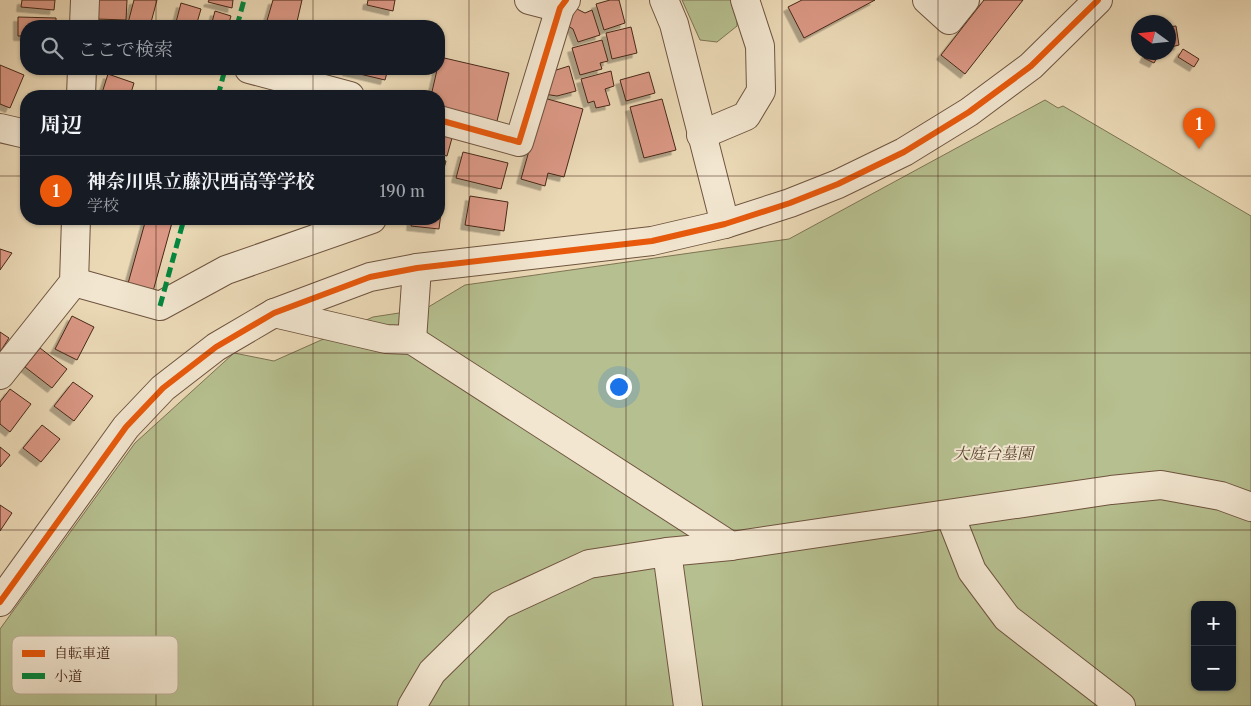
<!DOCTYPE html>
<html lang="ja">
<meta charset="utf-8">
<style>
:root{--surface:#171b24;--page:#242831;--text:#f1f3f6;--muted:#9ea1a6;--line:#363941;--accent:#ea580c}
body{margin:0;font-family:"Libre Caslon Text","Noto Serif JP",serif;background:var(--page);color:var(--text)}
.controls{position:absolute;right:15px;bottom:15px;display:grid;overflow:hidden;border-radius:10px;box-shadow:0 1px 4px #0004}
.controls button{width:45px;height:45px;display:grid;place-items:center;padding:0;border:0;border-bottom:1px solid var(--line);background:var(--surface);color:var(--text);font:25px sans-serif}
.compass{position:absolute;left:1131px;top:15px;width:45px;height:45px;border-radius:50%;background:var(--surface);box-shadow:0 1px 4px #0004;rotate:285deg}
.you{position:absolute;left:618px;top:386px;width:18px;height:18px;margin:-12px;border:4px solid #fff;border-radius:50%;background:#1a73e8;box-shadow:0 0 0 8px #1a73e833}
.badge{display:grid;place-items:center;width:32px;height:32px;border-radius:50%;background:var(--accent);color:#fff;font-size:16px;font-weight:700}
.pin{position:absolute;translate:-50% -41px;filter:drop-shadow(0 1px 2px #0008)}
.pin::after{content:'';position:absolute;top:26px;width:18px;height:15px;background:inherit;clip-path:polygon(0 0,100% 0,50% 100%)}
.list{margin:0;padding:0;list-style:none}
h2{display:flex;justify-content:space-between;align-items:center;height:65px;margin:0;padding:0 20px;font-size:21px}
h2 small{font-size:16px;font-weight:400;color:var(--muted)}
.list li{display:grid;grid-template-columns:32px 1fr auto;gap:15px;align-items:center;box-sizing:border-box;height:70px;padding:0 20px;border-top:1px solid var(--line)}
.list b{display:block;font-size:19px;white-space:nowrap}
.list p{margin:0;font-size:16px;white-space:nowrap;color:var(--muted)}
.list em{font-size:16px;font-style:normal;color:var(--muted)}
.icon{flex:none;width:28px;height:28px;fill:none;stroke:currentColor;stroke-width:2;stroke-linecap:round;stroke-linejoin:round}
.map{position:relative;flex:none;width:1251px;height:706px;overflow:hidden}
.search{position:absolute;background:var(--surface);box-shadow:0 1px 4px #0004;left:20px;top:20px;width:425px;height:55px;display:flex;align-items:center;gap:12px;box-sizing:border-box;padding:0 18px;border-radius:20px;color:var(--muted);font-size:19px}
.panel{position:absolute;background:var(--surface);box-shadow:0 1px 4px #0004;left:20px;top:90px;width:425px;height:135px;border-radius:20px}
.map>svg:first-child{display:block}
.green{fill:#b6bf8f;stroke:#7e7353;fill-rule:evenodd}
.building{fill:#db9885;stroke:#462717;filter:url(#shadow)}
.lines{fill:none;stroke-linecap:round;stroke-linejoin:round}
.minor-casing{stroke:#6f543f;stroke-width:30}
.minor{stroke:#f2e6d0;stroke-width:28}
.quiet{stroke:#00873e;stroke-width:5;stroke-dasharray:10 5;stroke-linecap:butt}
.cycleway-casing{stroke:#f2e6d0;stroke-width:9}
.cycleway{stroke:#e8590c;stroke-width:6}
.grid{fill:none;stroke:#462717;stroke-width:1;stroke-opacity:0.55}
.labels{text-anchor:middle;stroke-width:4;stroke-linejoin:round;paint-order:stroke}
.park-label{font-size:16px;font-style:italic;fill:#5c452f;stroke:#f2e6d0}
.key{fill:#f2e6d0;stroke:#bead98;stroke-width:1}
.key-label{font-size:14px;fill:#462717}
</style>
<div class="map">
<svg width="1251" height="706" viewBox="0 0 1251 706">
<defs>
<filter id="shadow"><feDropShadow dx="-4.5" dy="4.5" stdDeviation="0" flood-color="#0004"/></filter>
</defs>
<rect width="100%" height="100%" fill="#ebd9b6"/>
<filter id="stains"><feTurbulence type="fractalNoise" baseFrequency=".004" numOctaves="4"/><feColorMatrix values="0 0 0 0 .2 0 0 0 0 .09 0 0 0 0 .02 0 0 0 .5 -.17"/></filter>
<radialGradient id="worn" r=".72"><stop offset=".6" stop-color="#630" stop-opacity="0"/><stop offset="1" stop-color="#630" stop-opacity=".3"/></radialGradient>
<g class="green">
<path d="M682,0H731L737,16V26L717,42L700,40Z"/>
<path d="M1045,100L1058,108L1063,106L1251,216V706H0V629L135,443L234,353L274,361L373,317L425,309L465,285L789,239ZM1195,605H1232V687H1195Z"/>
</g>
<g class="building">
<path d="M22,0H55L54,10L21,7Z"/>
<path d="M98,0H127L126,20L97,19Z"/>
<path d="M134,0H157L150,26L128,23Z"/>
<path d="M209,0H233L232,8L208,2Z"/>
<path d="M273,0H302L296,26H259L260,22L266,24Z"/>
<path d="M368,0H395L393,11L367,5Z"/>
<path d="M610,0H619L625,23L604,30L596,4Z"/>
<path d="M802,0H875L804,38L788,7Z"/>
<path d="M984,0H1023L965,74L941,55Z"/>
<path d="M181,3L201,9L196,26H175Z"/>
<path d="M575,8L585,13L592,10L600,35L578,42L573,29L566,25Z"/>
<path d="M215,11L231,16L228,26H211Z"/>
<path d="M18,17L56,18V26H26V36H18Z"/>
<path d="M1176,26L1179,45L1171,47L1168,27Z"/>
<path d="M631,27L637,53L612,59L606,33Z"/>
<path d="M602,40L608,61L600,63L602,69L580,75L572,48Z"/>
<path d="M1183,49L1199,59L1194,67L1178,57Z"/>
<path d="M1147,52L1159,54L1154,63L1144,58Z"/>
<path d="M440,57L509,73L495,129L439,116V96H431Z"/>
<path d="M0,65L24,75L10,108L0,104Z"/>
<path d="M569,66L576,91L557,96L544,94L550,72Z"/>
<path d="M347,69H388L385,80L347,71Z"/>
<path d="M611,71L614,86L605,89L610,105L596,108L594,101L588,103L581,79Z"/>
<path d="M649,72L655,93L626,101L620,80Z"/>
<path d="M108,74L134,83L130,96H101Z"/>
<path d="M544,98L583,109L564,177L548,173L545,186L521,179Z"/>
<path d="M662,99L676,150L644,158L630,107Z"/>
<path d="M439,134L452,138L447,156L439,154Z"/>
<path d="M463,152L508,163L501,189L456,178Z"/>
<path d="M439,159L446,161L441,180L439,179Z"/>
<path d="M439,187L444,188L439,229L411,226L412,219H439Z"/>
<path d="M470,196L508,202L504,231L465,225Z"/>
<path d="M146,219H173L152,295L127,287Z"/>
<path d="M0,249L12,253L0,270Z"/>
<path d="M72,316L94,327L77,360L55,349Z"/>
<path d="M0,332L9,338L0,352Z"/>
<path d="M40,348L67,369L52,388L25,367Z"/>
<path d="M73,382L93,396L74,421L54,406Z"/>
<path d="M10,389L31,404L10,432L0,424V402Z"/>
<path d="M42,425L60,439L41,462L23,448Z"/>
<path d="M0,447L10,455L0,467Z"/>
<path d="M0,505L12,513L0,531Z"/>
</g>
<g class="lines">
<g class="minor-casing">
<g id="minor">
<path d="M529,0L560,8"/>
<path d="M664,0L674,24L725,224"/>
<path d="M927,0L949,20L965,0"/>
<path d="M84,26L85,0"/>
<path d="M249,69L350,96"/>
<path d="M81,96L82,69"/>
<path d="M439,120L519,142L560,8L566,0"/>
<path d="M0,128L26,134"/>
<path d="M701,135L746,116L761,91L760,46L745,0"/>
<path d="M74,282L160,306L226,270L372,219"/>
<path d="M274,313L386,339L412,340L731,546L667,552L589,564L500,605L432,672L412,706"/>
<path d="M412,340L417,268"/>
<path d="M0,375L74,282L76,219"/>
<path d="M950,515L972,571L1007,618L1121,706"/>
<path d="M731,546L1111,490L1161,485L1221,496L1251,507"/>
<path d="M667,552L688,706"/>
<path d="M0,602L126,427L163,388L216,347L274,313L370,277L417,268L652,241L725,224L790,203L838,184L904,152L969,112L1031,66L1098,0"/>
</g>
</g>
<use href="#minor" class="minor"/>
<g class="quiet">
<path d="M237,26L244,0"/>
<path d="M218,96L225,69"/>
<path d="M160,306L184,219"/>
</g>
<g class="cycleway-casing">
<g id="cycleway">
<path d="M439,120L519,142L560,8L566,0"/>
<path d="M0,602L126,427L163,388L216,347L274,313L370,277L417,268L652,241L725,224L790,203L838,184L904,152L969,112L1031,66L1098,0"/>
</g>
</g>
<use href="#cycleway" class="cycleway"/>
</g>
<path class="grid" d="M156,0V26M313,0V26M469,0V706M626,0V706M782,0V706M938,0V706M1095,0V706M156,69V96M313,69V96M0,176H26M439,176H1251M156,219V706M313,219V706M0,353H1251M0,530H1251"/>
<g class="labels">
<g class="park-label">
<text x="993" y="459">大庭台墓園</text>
</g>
</g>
<rect x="12" y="636" width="166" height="58" rx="8" class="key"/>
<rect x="22" y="650" width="23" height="7" fill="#e8590c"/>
<rect x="22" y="673" width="23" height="6" fill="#00873e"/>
<g class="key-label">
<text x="54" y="658">自転車道</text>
<text x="54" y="681">小道</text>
</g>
<rect width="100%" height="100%" filter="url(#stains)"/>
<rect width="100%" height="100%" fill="url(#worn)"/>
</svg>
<div class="controls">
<button>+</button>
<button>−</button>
</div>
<svg class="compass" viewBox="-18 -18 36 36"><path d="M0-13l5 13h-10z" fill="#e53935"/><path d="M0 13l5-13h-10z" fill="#9ea1a6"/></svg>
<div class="you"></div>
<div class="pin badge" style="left:1199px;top:149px">1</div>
<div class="search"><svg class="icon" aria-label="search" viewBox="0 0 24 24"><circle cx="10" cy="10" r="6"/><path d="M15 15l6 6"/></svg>ここで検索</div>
<section class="panel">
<h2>周辺<small></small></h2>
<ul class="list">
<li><span class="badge">1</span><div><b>神奈川県立藤沢西高等学校</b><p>学校</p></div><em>190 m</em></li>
</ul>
</section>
</div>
